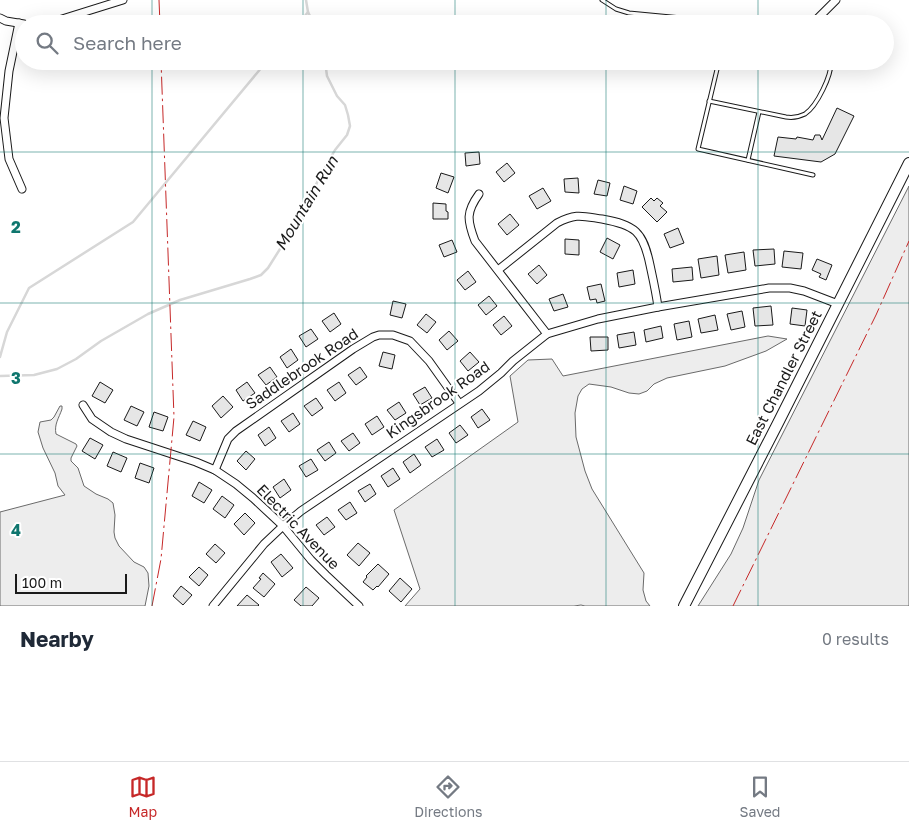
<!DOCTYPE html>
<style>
:root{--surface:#fff;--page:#f2f2f3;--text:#1f2937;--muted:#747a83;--line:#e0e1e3;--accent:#c62828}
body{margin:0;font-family:"Golos Text",sans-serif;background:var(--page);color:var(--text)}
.scale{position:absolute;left:15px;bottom:12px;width:112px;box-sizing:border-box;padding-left:5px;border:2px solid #1a1a1a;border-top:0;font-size:14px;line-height:18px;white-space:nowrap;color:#1a1a1a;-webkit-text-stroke:4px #fff;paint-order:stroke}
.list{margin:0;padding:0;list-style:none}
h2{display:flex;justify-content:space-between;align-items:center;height:65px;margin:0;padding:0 20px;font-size:21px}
h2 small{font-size:16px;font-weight:400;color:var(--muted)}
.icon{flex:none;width:28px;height:28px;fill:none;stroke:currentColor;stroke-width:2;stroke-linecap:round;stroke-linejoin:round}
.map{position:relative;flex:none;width:909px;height:606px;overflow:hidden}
.search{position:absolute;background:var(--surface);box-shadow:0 5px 20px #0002;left:15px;right:15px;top:15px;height:55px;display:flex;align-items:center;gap:12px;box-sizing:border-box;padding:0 18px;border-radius:28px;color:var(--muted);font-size:19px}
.sheet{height:155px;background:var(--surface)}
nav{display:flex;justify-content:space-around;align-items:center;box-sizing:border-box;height:70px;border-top:1px solid var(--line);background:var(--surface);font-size:14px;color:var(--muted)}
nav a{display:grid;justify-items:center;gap:2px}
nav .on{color:var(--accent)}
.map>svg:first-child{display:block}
.green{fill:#ededed;stroke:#6a6a6a}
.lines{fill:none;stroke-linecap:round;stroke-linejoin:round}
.stream{stroke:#d7d7d7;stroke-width:2.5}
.building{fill:#e6e6e6;stroke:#1a1a1a}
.lane-casing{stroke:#1a1a1a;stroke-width:5}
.street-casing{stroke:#1a1a1a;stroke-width:9}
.secondary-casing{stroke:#1a1a1a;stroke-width:12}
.lane{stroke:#fff;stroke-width:3}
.street{stroke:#fff;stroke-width:7}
.secondary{stroke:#fff;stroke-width:10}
.power{stroke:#c62828;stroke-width:1;stroke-dasharray:18 4 2.5 4;stroke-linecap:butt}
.grid{fill:none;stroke:#0f766e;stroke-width:1;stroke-opacity:0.55}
.labels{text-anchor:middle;stroke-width:4;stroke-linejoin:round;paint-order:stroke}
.street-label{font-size:15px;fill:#1a1a1a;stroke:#fff}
.water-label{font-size:16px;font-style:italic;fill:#1a1a1a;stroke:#fff}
.grid-label{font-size:16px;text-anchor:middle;font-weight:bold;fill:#0f766e;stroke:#fff;stroke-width:4;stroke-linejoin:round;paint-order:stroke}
</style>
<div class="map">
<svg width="909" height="606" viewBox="0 0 909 606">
<rect width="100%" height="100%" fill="#fff"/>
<g class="green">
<path d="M909,186V606H698L731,554L743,528L759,480Z"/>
<path d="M768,336L787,339L766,351L725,366L667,378L654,384L647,391L639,394L629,393L611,387L589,384L582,389L578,396L575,413L576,437L585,471L592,489L644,573L643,590L646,601L650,606H585L581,605L574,606H405L420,589L394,510L518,422L510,376L528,360L552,359L563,376Z"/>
<path d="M60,406H62V409C59,418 54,424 56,434L76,444L77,446L71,458V461L78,468L84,486L96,494L108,499L113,503L115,515L114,532L115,538L119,546L134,562L144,567L148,573L149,586L145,606H0V512L65,495L58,486L55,473L43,448L38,432L40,422L51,420L54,417Z"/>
</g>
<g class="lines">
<g class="stream">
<path d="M306,0L308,12L314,24"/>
<path d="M299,24L308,12"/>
<path d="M0,357L7,332L29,288L133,222L267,61"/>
<path d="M0,376L34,375L57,369L76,359L101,341L148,314L180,300L250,279L261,275L268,268L304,211L320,176L335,150L347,135L350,126L348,115L345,105L337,96L327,76L325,61"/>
</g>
</g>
<g class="building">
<path d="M837,108L854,116L835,154L821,162L774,156L778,137L796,139L797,137L813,140L815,135H820L822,140Z"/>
<path d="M479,152L480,164L466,166L465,153Z"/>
<path d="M507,163L515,173L504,182L496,172Z"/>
<path d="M441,173L454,177L448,193L436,188Z"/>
<path d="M578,178L579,193L565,192L564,179Z"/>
<path d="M598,180L610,183L607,196L594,194Z"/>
<path d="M624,186L637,191L633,204L620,200Z"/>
<path d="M543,188L551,201L537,209L529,196Z"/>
<path d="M651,198L654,201L657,198L663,203L660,206L667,212L657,222L642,207Z"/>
<path d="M433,203L446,204V211L448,212V219H433Z"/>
<path d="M510,214L519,225L507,235L498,224Z"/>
<path d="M678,228L684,243L670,248L664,234Z"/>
<path d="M607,238L620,245L613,259L600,252Z"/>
<path d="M565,239L579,240V255L565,254Z"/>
<path d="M452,240L457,252L444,257L439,245Z"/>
<path d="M774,249L775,264L755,266L753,250Z"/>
<path d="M784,251L803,253L801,269L782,267Z"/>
<path d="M744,252L746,270L728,273L725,255Z"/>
<path d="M717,256L719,275L701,278L698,259Z"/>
<path d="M817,259L832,265L826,280L819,277L821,274L812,270Z"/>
<path d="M539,265L547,275L537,284L528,274Z"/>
<path d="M692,267L693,280L673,282L672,269Z"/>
<path d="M633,270L635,284L619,287L617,273Z"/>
<path d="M468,271L476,282L465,290L457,280Z"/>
<path d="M601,284L605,301L597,303L596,299L590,300L587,287Z"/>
<path d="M563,294L568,307L554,311L549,299Z"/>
<path d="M489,296L497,306L486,315L478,305Z"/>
<path d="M393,301L406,304L402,318L390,315Z"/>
<path d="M771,306L773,325L755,326L753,308Z"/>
<path d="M792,308L807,310L805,326L790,324Z"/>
<path d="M742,311L745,327L731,330L727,314Z"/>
<path d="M334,313L341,324L330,332L322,321Z"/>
<path d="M426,314L436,322L427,333L417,325Z"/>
<path d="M715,315L718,330L701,333L698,319Z"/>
<path d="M504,316L512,326L501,335L493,325Z"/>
<path d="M689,321L692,337L677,340L674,324Z"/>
<path d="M661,326L663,338L646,342L644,330Z"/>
<path d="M311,329L318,339L306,347L299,336Z"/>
<path d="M449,331L458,341L447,350L439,340Z"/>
<path d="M634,332L636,345L619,348L617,335Z"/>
<path d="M590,337H608V350L591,351Z"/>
<path d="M291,349L298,360L287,368L280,357Z"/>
<path d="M383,352L395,355L392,369L379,366Z"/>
<path d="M470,352L479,362L468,371L460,361Z"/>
<path d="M270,367L277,377L266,385L258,375Z"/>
<path d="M360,367L367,377L356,385L348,375Z"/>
<path d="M100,382L113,390L105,403L92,396Z"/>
<path d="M247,382L255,393L243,401L236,390Z"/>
<path d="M339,382L346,393L335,401L327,390Z"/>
<path d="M425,387L432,398L420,405L413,394Z"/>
<path d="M223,396L233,407L221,418L212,406Z"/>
<path d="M316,398L323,408L312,416L304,406Z"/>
<path d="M399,402L406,413L395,420L387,410Z"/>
<path d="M131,406L144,412L137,426L124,420Z"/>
<path d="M482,409L490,420L478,428L471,417Z"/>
<path d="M154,412L168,417L163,431L149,427Z"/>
<path d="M293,413L300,424L289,432L281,421Z"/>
<path d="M377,416L384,427L372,435L365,424Z"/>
<path d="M193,421L206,427L200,441L186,435Z"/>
<path d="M460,425L468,435L456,443L449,433Z"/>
<path d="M269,427L276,438L265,446L258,435Z"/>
<path d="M353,433L360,443L349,451L341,441Z"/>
<path d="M90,438L103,445L95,459L82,451Z"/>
<path d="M437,439L444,450L432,457L425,447Z"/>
<path d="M329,442L336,453L325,461L317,450Z"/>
<path d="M246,451L255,459L246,470L237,461Z"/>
<path d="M113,452L127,458L121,472L107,466Z"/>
<path d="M414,454L421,465L410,473L403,462Z"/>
<path d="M311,459L318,470L306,477L299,466Z"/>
<path d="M140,463L154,468L149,483L135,478Z"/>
<path d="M393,468L400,479L388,487L381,476Z"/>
<path d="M284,479L291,490L280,498L273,487Z"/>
<path d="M199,482L212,490L204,503L192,496Z"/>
<path d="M370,484L376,494L365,502L358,491Z"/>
<path d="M222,496L234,505L225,518L213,509Z"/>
<path d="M350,502L357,513L346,520L338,510Z"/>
<path d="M245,513L255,523L244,535L234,524Z"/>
<path d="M327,517L335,527L324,535L316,525Z"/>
<path d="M358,543L370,553L359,566L347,555Z"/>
<path d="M215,544L225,553L216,563L206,554Z"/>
<path d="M281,554L293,568L282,577L271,562Z"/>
<path d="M378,564L389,574L378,587L377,586L373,590L363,582L367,577L366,576Z"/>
<path d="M199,567L208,575L199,586L189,577Z"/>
<path d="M263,573L275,584L264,597L253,588L261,579L259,578Z"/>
<path d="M400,578L412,589L401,602L389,591Z"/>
<path d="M181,586L192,595L183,605L173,596Z"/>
<path d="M306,587L319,598L312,606H301L294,600Z"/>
<path d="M247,595L259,605L258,606H237Z"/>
</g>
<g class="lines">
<g class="lane-casing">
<g id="lane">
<path d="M602,0L616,9L629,13L713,21"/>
<path d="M679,24V18"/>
<path d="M719,61L698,149L813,175"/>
<path d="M709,101L786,117C792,118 799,117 805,114C817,106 832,75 831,61"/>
<path d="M748,160L759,112"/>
</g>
</g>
<g class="street-casing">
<g id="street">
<path d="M0,18L6,21L24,24"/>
<path d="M713,21L715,24"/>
<path d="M19,23L9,71L4,118L9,159L22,189"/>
<path d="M46,24L123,0"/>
<path d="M812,24L836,0"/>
<path d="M479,194C466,212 467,220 475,241L547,334"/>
<path d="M498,270L557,223C576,213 582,216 602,219C635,225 643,231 650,265C653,279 656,292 658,307"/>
<path d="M83,405L92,419L111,432L126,439L196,462L215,470L236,484L253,498L283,526L311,560L326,575L359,606"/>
<path d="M215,470L228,439L236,431L353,349L373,337L379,335H393L410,341L429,361L459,403"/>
<path d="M213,606L264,544L283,526L301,511L479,391L501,373L513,361L547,334L598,319L658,307L769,288H790L804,291L838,304"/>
</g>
</g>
<g class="secondary-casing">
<path id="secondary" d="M684,606L778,423L909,163"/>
</g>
<use href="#lane" class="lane"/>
<use href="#street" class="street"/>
<use href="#secondary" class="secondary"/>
<g class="power">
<path d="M159,0L160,24"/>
<path d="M152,606L161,559L174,417L161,61"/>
<path d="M733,606L876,315L909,241"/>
</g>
</g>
<path class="grid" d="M152,0V24M303,0V24M455,0V24M606,0V24M758,0V24M152,61V606M303,61V606M455,61V606M606,61V606M758,61V606M0,152H909M0,303H909M0,454H909"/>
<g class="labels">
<g class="street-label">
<text transform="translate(302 369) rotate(-34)" y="5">Saddlebrook Road</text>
<text transform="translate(784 378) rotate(-63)" y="5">East Chandler Street</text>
<text transform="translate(438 400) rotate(-35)" y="5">Kingsbrook Road</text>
<text transform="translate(298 527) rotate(46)" y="5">Electric Avenue</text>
</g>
<g class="water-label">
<text transform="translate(306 203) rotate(-59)" y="6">Mountain Run</text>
</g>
</g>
<g class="grid-label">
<text x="16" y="233">2</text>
<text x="16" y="384">3</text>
<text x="16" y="536">4</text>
</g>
</svg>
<div class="scale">100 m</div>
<div class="search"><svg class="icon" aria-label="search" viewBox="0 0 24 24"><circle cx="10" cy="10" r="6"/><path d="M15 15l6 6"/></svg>Search here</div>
</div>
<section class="sheet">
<h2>Nearby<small>0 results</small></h2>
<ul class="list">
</ul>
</section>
<nav>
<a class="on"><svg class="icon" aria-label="map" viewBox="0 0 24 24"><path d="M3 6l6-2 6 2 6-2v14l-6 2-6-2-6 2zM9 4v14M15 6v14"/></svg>Map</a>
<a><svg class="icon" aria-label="directions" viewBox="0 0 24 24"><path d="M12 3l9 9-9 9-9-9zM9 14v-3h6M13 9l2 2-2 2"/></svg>Directions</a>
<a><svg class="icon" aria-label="saved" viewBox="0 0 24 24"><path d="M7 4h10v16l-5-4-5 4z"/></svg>Saved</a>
</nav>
